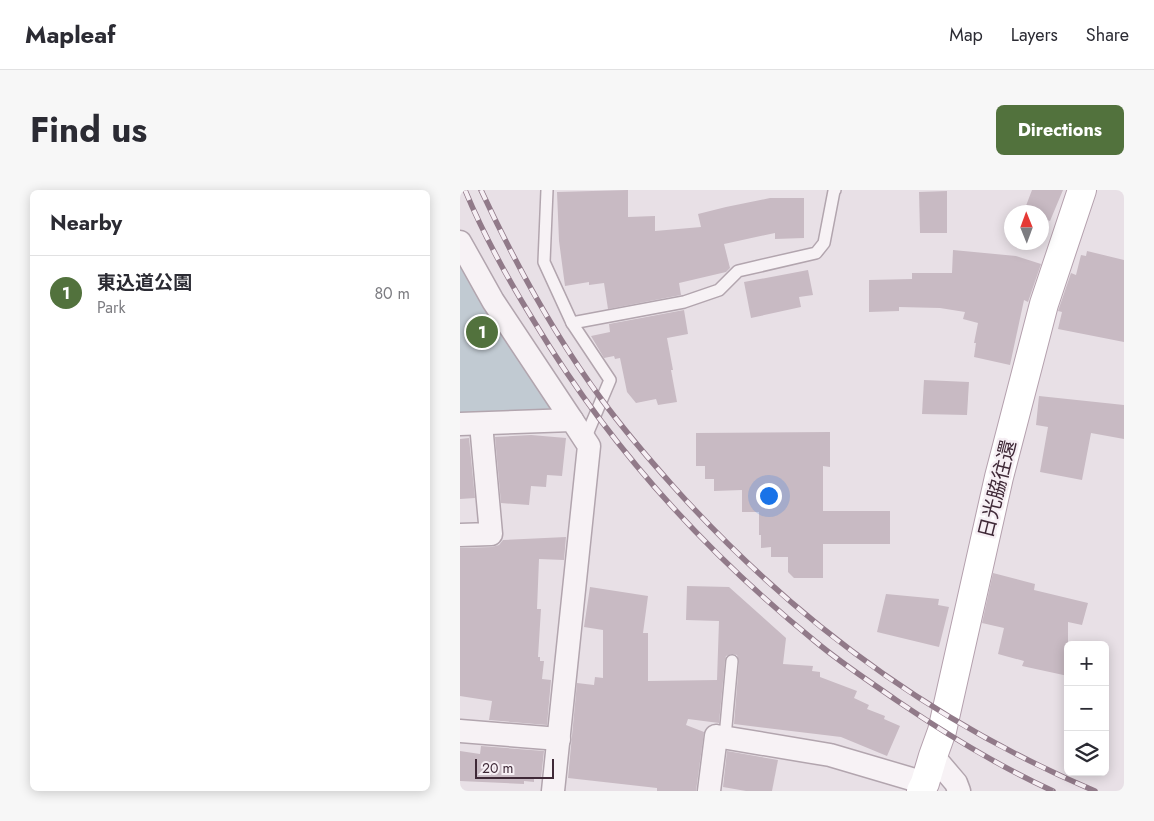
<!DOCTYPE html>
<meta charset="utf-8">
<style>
:root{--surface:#fff;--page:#f7f7f7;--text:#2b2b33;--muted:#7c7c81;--line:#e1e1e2;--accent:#52723d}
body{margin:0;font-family:Jost,"Noto Sans JP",sans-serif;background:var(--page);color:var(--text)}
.controls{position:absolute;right:15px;bottom:15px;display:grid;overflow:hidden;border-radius:8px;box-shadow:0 2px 12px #0003}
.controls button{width:45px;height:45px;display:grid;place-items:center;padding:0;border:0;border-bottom:1px solid var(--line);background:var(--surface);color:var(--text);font:25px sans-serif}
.compass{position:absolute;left:544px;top:15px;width:45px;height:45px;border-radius:50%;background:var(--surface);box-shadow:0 2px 12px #0003;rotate:359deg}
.scale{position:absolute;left:15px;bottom:12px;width:79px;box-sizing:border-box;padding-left:5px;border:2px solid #3f2937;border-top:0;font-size:14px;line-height:18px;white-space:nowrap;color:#3f2937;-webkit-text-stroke:4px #f6eff4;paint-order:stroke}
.you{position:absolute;left:308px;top:305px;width:18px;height:18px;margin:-12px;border:4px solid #fff;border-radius:50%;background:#1a73e8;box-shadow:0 0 0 8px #1a73e833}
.badge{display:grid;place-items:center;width:32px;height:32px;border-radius:50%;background:var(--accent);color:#fff;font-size:16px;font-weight:700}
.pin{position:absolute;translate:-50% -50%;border:2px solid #fff;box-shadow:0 1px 5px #0006}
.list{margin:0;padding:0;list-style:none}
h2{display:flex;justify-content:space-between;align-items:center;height:65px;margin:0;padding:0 20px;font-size:21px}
h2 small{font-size:16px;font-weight:400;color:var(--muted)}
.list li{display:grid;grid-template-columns:32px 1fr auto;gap:15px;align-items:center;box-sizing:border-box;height:75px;padding:0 20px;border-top:1px solid var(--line)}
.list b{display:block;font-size:19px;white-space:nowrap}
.list p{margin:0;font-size:16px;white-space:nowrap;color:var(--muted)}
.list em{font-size:16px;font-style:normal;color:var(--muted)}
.icon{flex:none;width:28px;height:28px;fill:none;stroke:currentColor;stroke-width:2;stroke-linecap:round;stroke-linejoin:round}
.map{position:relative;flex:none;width:664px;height:601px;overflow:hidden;border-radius:8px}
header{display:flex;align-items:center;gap:30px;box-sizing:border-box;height:70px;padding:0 25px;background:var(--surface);border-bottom:1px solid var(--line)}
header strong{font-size:24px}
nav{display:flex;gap:28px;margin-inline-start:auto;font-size:18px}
.intro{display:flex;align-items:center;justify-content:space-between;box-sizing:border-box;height:120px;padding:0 30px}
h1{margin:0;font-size:35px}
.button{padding:12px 22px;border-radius:8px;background:var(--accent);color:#fff;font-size:18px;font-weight:700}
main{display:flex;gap:30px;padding:0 30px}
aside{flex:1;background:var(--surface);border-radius:8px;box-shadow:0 2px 12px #0003}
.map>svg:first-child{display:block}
.green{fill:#c1cad2}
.building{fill:#c8bac3}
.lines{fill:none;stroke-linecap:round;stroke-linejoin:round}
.lane-casing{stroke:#b2a5ae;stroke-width:14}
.street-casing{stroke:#b2a5ae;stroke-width:25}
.primary-casing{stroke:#b4a0ad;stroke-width:30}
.lane{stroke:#f7f2f5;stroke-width:11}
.street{stroke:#f7f2f5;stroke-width:22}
.primary{stroke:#fff;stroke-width:28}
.rail-casing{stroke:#917a89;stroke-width:5.5}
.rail{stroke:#f6eff4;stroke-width:4;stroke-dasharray:11;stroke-linecap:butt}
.labels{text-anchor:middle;stroke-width:5;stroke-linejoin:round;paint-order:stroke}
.street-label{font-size:20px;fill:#3f2937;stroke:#f6eff4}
</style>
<header>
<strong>Mapleaf</strong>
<nav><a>Map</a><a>Layers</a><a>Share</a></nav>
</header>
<div class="intro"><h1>Find us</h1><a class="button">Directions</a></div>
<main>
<aside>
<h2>Nearby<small></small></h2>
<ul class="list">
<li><span class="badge">1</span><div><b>東込道公園</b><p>Park</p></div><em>80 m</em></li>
</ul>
</aside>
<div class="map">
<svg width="664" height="601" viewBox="0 0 664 601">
<rect width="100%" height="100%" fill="#e8e0e6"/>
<path class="green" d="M0,69L94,218L90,225L0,227Z"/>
<g class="building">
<path d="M168,0V27L195,26V41L241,37L238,24L266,17L310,8H344V48L315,49V43L264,54L270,78L266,82L219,93L221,105L148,119L144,93L129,95V92L105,96L99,51L97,2Z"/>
<path d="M572,0H603L590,31L582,28V22H568L564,21Z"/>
<path d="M487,1V43H460L459,2Z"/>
<path d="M493,60L556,66L581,74L568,112L564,110L550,175L514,167L516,153H514L518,133L503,129L505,122L480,118L439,117V121L409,122V90L452,89V83H492Z"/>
<path d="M627,61L664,70V152L598,139L602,122L598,121L611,83L616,85L621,65L626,66Z"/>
<path d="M348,80L353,105L339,107L341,117L291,128L284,92Z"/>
<path d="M224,120L228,144L207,148L213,180H211L217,212L198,215L196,209L176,213L167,202L160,168L155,169L154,166L144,168L131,146L150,142L149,134Z"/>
<path d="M464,190L509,192L507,225L462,224Z"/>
<path d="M579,206L664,215V249L631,243L622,290L580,282L588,237L576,235Z"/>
<path d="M370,242V277L363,276V321H430V354H363V388H334L328,382V367H311V357L301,358V345H299V322H282V300L254,301V289H245V276H236V243Z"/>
<path d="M71,245L106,248L102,286L87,285L86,297L71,296L69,315L41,313L35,247Z"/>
<path d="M9,248L15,308L0,309V249Z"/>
<path d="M106,347L104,370L79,369L77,419H81L78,467H80V471H84L82,489L91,490L87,535L29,530L32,511L0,506V358L32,357L39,355L43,350Z"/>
<path d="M533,383L575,394L574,400L628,413L622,435L608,432V486L562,476L564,471L538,464L544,438L522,433Z"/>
<path d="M227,396L269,397L326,448L323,474L353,476L352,481L360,482V487L397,501L394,508L409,515L407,519L425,526L424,529L440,536L427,566L381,547L274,534L279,472L277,465L272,464L266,466L265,470L259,533L228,529L226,535L244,542L236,601H197V598L108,588L117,493L134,495L135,487L143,488V440L124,437L130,397L188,406L183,443H188V491L257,490L259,431L226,430Z"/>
<path d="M426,404L479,409L478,415L489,417L479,457L417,442Z"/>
<path d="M21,556L84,561L81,589H74V592L64,591V594L0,591V561L20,564Z"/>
<path d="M267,561L318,570L312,601H286L263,597Z"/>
</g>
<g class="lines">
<g class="lane-casing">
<g id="lane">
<path d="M87,0L84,72L112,133L150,190L125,249"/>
<path d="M112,133L224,112L259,100L278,81L356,63L364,53L374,1L375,0"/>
<path d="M265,547L272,471"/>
</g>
</g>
<g class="street-casing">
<g id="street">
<path d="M0,52L33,111L112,230"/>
<path d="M0,234L112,230L129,256L93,601"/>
<path d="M0,345L31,344L21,234"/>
<path d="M0,541L99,549"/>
<path d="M473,566L496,593L499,601"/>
<path d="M249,601L256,546L370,565L465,593"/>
</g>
</g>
<g class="primary-casing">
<path id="primary" d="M461,601L465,593L473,566L482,541L539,287L584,114L622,0"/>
</g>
<use href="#lane" class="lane"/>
<use href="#street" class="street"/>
<use href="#primary" class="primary"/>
<g class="rail-casing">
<g id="rail">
<path d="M5,0C24,46 49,91 75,133C149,256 245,362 356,452C381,473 409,491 436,510C486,544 538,576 593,601"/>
<path d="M21,0C55,73 94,145 142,210C164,240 188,268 213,296C332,429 470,531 635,601"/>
</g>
</g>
<use href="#rail" class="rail"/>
</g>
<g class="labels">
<g class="street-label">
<text transform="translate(537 299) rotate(-76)" y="7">日光脇往還</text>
</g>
</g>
</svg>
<div class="controls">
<button>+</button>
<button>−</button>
<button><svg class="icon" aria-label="layers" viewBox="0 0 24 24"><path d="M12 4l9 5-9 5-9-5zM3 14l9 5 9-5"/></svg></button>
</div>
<svg class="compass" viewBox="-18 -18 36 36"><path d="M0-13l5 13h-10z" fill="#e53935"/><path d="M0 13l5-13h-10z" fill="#7c7c81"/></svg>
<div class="scale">20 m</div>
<div class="you"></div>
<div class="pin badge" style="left:22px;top:142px">1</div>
</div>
</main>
